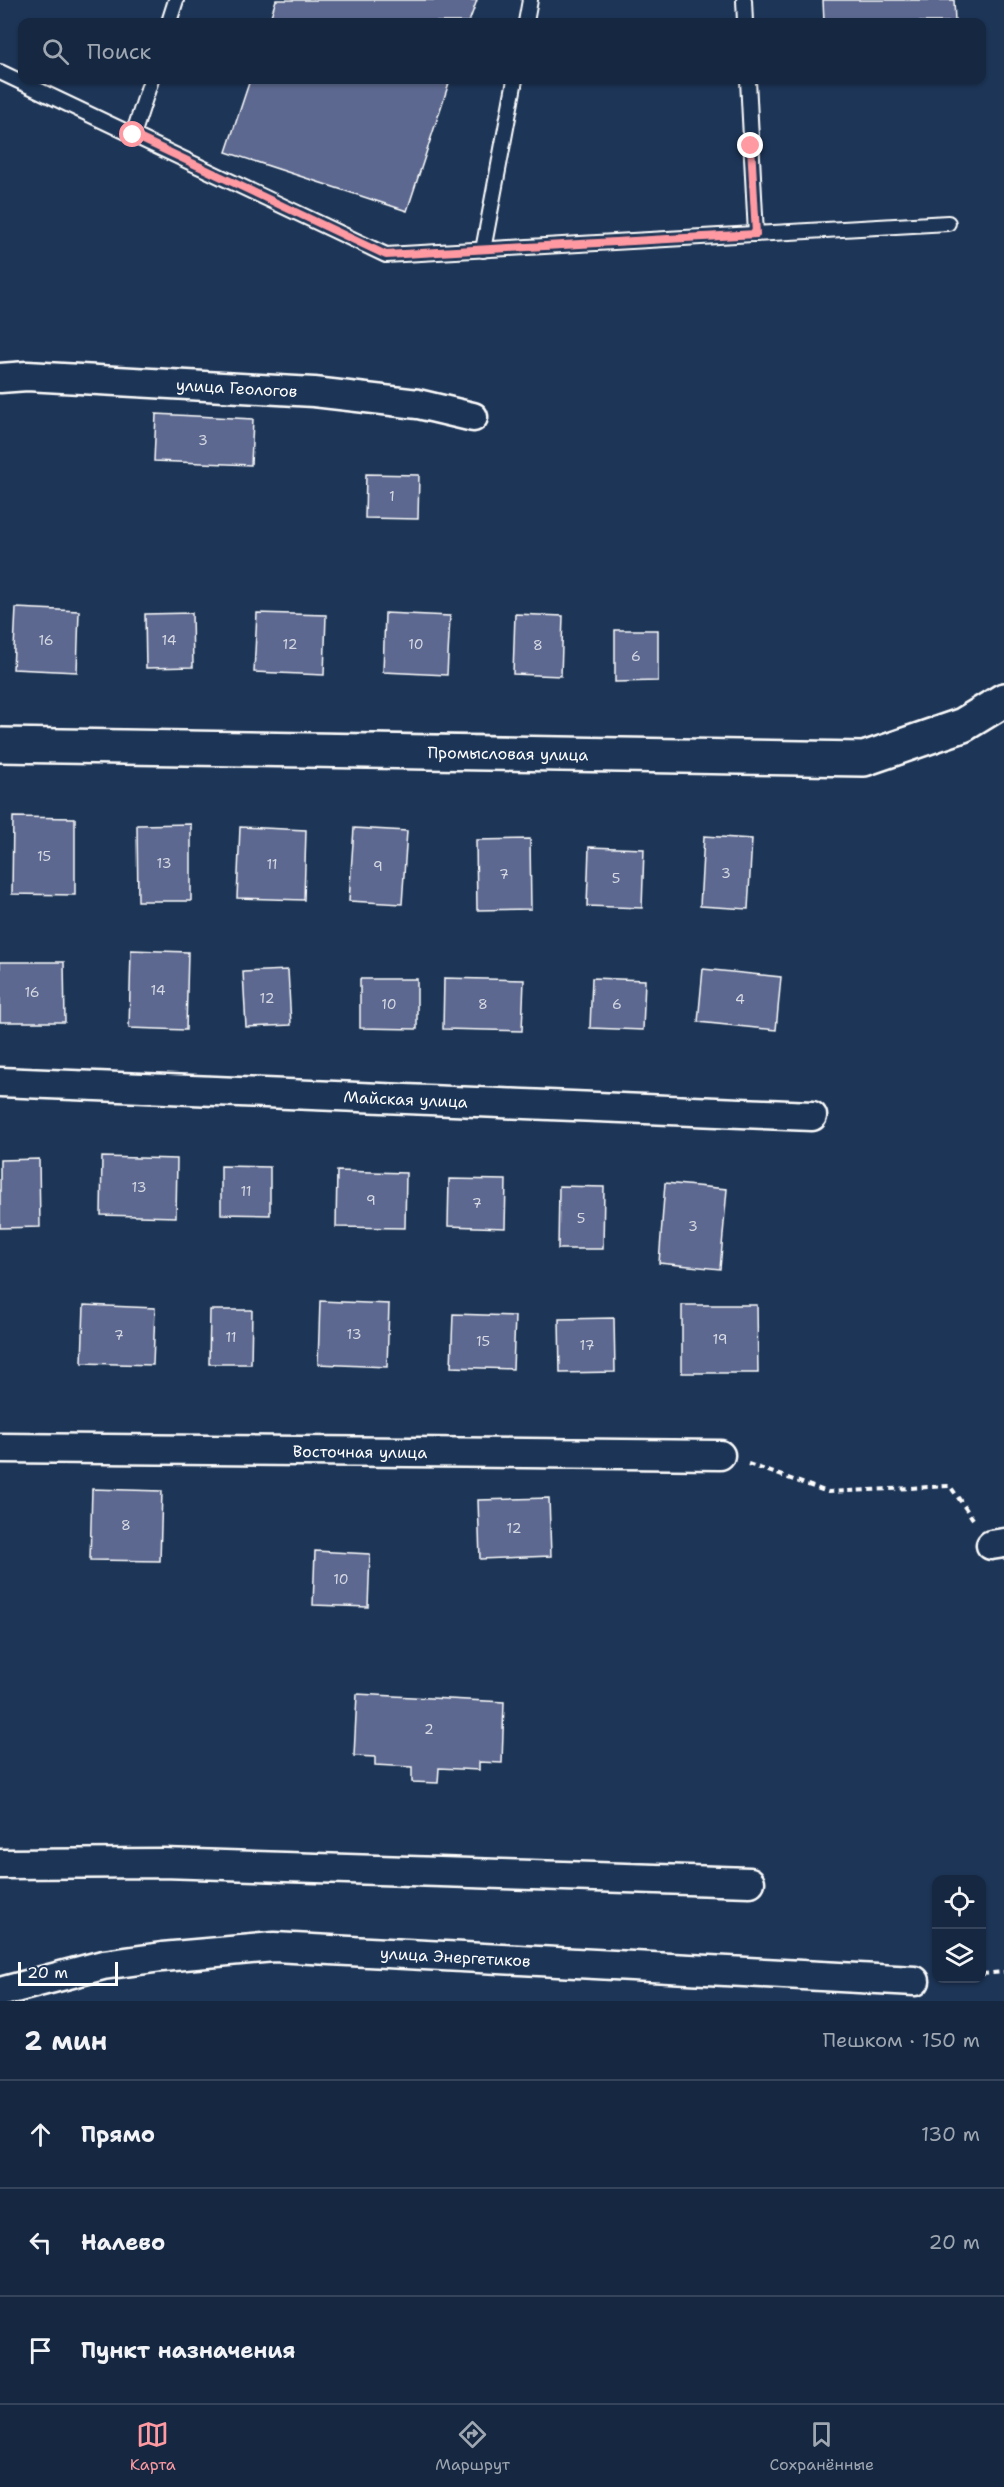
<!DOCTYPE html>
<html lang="ru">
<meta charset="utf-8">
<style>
:root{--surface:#162841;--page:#1f3048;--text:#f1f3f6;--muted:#9ea6b1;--line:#35445a;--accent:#ff9aa2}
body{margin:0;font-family:"Shantell Sans",sans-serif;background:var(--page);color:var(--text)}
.controls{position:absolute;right:18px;bottom:18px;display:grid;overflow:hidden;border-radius:12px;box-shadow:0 2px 4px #0004}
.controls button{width:54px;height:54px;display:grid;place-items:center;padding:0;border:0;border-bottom:2px solid var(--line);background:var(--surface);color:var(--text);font:30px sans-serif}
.scale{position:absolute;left:18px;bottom:15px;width:100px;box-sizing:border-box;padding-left:6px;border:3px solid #fff;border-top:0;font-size:16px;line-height:21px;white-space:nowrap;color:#fff;-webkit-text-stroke:4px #1d3557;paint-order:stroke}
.stop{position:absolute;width:18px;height:18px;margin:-14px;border:4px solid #ff9aa2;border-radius:50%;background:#fff}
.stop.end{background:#ff9aa2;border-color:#fff;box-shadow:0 2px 6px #0008}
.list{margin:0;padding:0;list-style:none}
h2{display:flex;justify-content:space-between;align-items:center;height:78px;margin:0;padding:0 24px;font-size:26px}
h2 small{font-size:20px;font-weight:400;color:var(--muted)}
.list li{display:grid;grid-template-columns:39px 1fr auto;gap:18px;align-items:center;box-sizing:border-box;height:108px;padding:0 24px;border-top:2px solid var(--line)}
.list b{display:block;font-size:22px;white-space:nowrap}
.list em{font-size:20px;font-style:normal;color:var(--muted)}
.icon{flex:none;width:33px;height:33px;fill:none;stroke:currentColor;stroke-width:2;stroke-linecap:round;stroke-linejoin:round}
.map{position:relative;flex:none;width:1004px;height:2001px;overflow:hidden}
.search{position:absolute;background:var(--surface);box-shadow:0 2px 4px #0004;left:18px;right:18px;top:18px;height:66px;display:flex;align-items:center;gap:15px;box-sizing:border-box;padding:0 21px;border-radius:12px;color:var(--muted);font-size:22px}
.sheet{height:402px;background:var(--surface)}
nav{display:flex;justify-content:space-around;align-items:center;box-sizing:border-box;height:84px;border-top:2px solid var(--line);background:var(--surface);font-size:16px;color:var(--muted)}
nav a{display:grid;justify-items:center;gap:3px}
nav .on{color:var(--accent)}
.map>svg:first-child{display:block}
.building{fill:#5c688f;stroke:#fff;stroke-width:1.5}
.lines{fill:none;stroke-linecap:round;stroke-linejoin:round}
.lane-casing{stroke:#fff;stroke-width:18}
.street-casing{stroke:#fff;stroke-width:33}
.secondary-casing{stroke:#fff;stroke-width:38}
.path{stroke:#fff;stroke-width:4;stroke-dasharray:6 4.5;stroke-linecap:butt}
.lane{stroke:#1d3557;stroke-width:14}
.street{stroke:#1d3557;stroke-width:28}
.secondary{stroke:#1d3557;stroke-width:33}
.route{stroke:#ff9aa2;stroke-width:8}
.labels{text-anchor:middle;stroke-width:4.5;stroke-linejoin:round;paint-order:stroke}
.number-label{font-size:14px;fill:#d6d9e3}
.street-label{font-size:16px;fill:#fff;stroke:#1d3557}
</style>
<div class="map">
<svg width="1004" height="2001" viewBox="0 0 1004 2001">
<rect width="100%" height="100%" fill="#1d3557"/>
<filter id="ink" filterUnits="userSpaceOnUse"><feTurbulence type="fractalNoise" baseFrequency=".0167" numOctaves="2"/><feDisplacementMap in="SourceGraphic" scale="12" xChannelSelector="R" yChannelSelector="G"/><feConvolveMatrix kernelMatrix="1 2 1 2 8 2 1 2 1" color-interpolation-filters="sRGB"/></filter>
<g filter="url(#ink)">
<g class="building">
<path d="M276,0H477L469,22H269Z"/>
<path d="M823,0H954L955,22H824Z"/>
<path d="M250,80H450L407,211L226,152Z"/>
<path d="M156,414L253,419L251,465L154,461Z"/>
<path d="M366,474L419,475L418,519L365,518Z"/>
<path d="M16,608L79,611L77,672L13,669Z"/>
<path d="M192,613L193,667L146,668L145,614Z"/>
<path d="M257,613L326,615L324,675L254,672Z"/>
<path d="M385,613L450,616L447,675L383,672Z"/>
<path d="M515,614L563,616L561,676L513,674Z"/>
<path d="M615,630H658V681L615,682Z"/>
<path d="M13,817L75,818V895L12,894Z"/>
<path d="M191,824V901H138L137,825Z"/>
<path d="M240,827L306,830L304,900L237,898Z"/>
<path d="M354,828L407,831L402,904L349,901Z"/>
<path d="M704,836L752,839L748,909L700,906Z"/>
<path d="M530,839L531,909L477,910L476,840Z"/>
<path d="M589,847L644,849L642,908L587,906Z"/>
<path d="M131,950L188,952L186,1030L129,1028Z"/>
<path d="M0,962H64L65,1022H0Z"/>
<path d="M703,969L781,977L776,1030L698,1022Z"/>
<path d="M288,970L291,1025L246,1027L243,972Z"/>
<path d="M444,978L524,980L522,1031L443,1029Z"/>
<path d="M592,978L645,980L643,1030L590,1028Z"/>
<path d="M360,979H417V1029L360,1028Z"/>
<path d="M102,1157L177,1159L176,1217L101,1215Z"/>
<path d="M39,1159L40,1227L0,1228V1160Z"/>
<path d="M221,1166L270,1167V1215L221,1214Z"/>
<path d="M337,1171L406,1173L405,1228L336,1227Z"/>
<path d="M449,1179L506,1180L505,1228L448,1226Z"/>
<path d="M665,1183L727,1189L720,1269L659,1263Z"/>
<path d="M559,1186L604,1187L603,1249H558Z"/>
<path d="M320,1301L389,1304L387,1367L318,1364Z"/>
<path d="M84,1305L155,1308L153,1365L82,1363Z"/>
<path d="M682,1305H757L758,1373H682Z"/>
<path d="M210,1310H252L251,1364H209Z"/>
<path d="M453,1314L515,1316L513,1369L451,1367Z"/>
<path d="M614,1318L615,1372L560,1373L559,1319Z"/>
<path d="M92,1489L162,1491L160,1561L90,1560Z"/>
<path d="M549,1498L551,1556L480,1559L478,1500Z"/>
<path d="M315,1551L370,1554L368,1607L313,1605Z"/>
<path d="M357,1694L504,1702L502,1763L479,1762V1770L439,1768L438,1783L412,1782V1767L375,1765V1757L354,1756Z"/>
</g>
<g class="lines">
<g class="lane-casing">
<g id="lane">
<path d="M744,0L745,22"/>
<path d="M169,22L176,0"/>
<path d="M526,22L530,0"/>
<path d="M0,72L386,255L948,223"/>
<path d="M748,80L756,234"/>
<path d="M133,135L151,80"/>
<path d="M483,250L515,80"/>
</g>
</g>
<g class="street-casing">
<g id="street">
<path id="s1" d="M0,378L27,376L314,392L418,404L473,417"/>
<path id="s2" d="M0,1082L812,1116"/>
<path id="s3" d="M0,1448L720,1455"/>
<path d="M991,1545L1004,1543"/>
<path d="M0,1864L163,1863L750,1882"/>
<path id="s4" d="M0,1992L103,1965L162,1957L274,1947L915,1981"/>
</g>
</g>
<g class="secondary-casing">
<g id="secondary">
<path id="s5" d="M0,745L864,759L963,725L1004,700"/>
</g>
</g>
<g class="path">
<path d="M748,1464L828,1492L950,1486L973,1519"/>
<path d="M982,1974L1004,1972"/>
</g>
<use href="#lane" class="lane"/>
<use href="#street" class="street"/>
<use href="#secondary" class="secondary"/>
</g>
</g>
<g class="lines" filter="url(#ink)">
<path class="route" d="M133,135L386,255L756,234L751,146"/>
</g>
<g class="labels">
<g class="number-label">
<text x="203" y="445">3</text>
<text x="392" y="501">1</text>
<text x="46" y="645">16</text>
<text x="169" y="645">14</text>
<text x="290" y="649">12</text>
<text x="416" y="649">10</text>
<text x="538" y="650">8</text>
<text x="636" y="661">6</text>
<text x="44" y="861">15</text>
<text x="164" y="868">13</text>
<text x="272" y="869">11</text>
<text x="378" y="871">9</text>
<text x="726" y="878">3</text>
<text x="504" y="879">7</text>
<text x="616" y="883">5</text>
<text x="158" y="995">14</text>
<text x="32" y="997">16</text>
<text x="267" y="1003">12</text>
<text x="740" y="1004">4</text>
<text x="389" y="1009">10</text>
<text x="483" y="1009">8</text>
<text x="617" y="1009">6</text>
<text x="139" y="1192">13</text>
<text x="246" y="1196">11</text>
<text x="371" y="1205">9</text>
<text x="477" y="1208">7</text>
<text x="581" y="1223">5</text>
<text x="693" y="1231">3</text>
<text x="354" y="1339">13</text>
<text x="119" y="1340">7</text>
<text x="231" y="1342">11</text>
<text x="720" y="1344">19</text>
<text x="483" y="1346">15</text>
<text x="587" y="1350">17</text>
<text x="126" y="1530">8</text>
<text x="514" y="1533">12</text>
<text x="341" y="1584">10</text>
<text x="429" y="1734">2</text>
</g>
<g class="street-label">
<text dy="6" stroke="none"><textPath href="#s1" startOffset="237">улица Геологов</textPath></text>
<text dy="6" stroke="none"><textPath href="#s5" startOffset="508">Промысловая улица</textPath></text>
<text dy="6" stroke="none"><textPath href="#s2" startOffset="406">Майская улица</textPath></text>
<text dy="6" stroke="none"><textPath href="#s3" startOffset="360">Восточная улица</textPath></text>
<text dy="6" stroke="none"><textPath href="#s4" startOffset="460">улица Энергетиков</textPath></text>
</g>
</g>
</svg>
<div class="controls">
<button><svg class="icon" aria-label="locate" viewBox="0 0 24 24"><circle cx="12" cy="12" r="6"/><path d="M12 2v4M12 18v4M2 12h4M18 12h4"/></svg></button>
<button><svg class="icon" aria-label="layers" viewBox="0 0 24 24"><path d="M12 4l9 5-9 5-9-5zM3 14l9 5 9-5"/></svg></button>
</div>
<div class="scale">20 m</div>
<div class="stop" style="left:133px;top:135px"></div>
<div class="stop end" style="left:751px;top:146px"></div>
<div class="search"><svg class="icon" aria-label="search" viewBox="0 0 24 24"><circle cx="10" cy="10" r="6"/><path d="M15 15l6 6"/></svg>Поиск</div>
</div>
<section class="sheet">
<h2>2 мин<small>Пешком · 150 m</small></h2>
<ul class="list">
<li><svg class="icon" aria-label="ahead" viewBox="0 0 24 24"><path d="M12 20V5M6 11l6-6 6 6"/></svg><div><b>Прямо</b></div><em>130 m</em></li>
<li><svg class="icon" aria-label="left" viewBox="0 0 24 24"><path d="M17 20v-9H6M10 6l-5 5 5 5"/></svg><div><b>Налево</b></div><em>20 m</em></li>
<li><svg class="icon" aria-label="arrive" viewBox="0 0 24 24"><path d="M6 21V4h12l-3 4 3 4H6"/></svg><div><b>Пункт назначения</b></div></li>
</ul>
</section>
<nav>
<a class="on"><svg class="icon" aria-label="map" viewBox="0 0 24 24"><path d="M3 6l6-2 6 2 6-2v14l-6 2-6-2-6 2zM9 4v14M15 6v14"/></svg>Карта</a>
<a><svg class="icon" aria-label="directions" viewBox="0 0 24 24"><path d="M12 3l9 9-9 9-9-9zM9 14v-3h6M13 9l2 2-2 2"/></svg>Маршрут</a>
<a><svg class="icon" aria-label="saved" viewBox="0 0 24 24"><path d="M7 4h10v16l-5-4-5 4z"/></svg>Сохранённые</a>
</nav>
